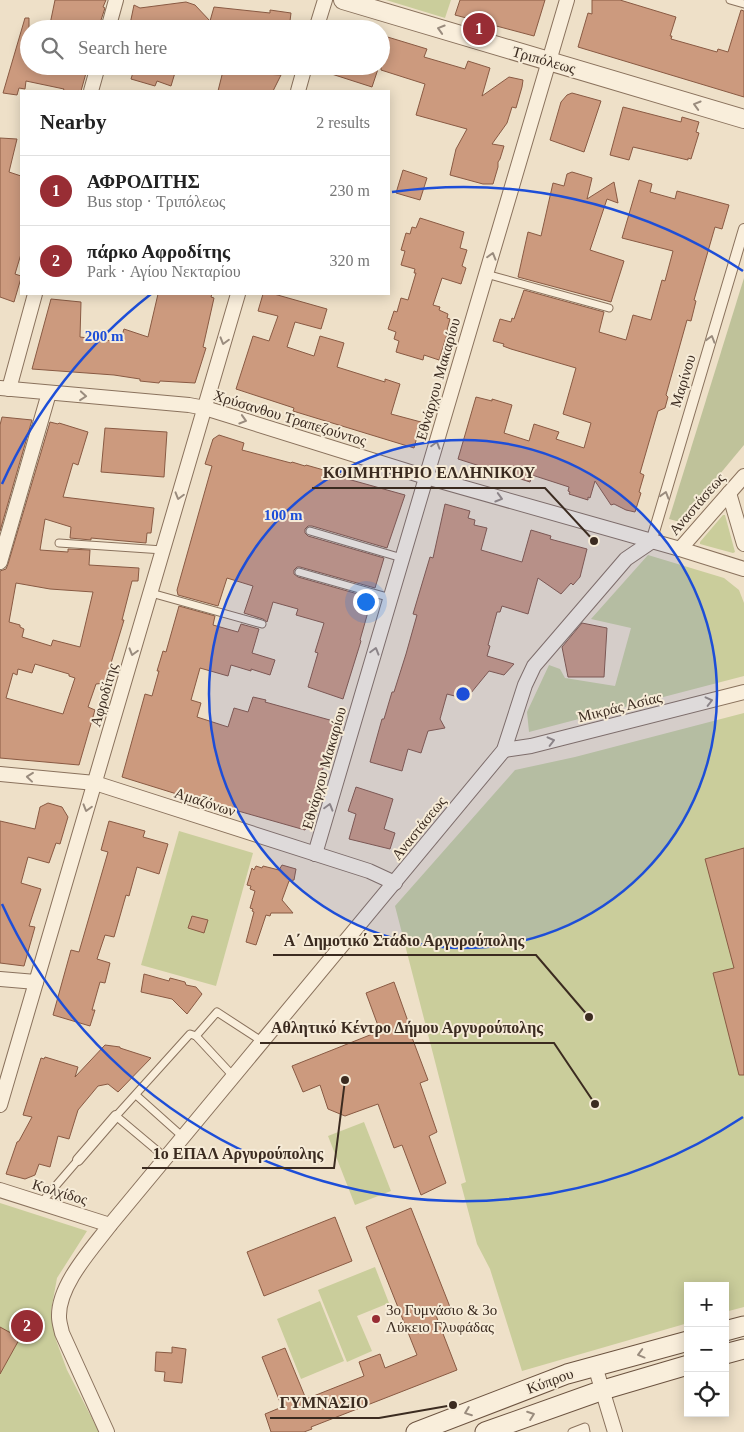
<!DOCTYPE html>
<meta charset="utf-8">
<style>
:root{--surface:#fff;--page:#f6f6f6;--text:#222;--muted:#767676;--line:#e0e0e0;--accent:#982d34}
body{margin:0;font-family:Georgia,serif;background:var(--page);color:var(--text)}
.controls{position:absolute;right:15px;bottom:15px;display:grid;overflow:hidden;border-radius:0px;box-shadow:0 2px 12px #0003}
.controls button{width:45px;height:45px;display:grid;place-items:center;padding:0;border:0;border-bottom:1px solid var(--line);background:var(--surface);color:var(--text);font:25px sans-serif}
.you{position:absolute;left:365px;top:601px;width:18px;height:18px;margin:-12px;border:4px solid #fff;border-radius:50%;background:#1a73e8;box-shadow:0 0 0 8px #1a73e833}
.badge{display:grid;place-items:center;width:32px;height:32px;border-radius:50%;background:var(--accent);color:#fff;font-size:16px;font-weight:700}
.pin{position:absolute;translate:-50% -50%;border:2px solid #fff;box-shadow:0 1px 5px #0006}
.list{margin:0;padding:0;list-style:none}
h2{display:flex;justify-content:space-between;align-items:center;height:65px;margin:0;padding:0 20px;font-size:21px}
h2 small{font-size:16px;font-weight:400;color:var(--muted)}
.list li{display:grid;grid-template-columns:32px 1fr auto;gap:15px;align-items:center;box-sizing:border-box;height:70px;padding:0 20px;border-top:1px solid var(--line)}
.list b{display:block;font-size:19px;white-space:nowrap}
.list p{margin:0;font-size:16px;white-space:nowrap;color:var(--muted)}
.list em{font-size:16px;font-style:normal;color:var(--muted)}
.icon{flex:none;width:28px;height:28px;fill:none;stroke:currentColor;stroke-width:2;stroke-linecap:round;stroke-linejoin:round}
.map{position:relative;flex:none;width:744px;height:1432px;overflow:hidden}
.search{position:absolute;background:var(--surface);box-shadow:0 2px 12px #0003;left:20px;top:20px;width:370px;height:55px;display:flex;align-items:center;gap:12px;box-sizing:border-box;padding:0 18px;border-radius:28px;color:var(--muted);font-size:19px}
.panel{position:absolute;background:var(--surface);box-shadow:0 2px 12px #0003;left:20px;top:90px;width:370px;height:205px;border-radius:0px}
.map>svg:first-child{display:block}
.green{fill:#cacd9b}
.cemetery{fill:#bfc29a}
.building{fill:#cc9a7e;stroke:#895a43;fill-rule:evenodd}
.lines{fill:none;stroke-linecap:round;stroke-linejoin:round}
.service-casing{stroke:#8a725d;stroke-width:9}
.pedestrian-casing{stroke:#8a725d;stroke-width:12}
.minor-casing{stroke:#8a725d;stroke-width:16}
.tertiary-casing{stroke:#8a725d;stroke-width:20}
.secondary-casing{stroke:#6c5340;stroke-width:21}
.service{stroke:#f9eedb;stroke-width:7}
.pedestrian{stroke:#f9eedb;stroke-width:10}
.minor{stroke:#f9eedb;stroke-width:14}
.tertiary{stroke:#f9eedb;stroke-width:18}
.secondary{stroke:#f9eedb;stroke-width:19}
.oneway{stroke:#9a8c7e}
.ring{fill:none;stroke:#1d4ed8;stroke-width:2.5}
.poi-dot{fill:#982d34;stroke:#f6ebd7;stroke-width:2}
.labels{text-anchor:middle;stroke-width:4;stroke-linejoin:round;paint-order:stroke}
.street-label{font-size:15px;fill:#3b2b20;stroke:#f6ebd7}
.poi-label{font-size:15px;fill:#3b2b20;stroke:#f6ebd7;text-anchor:start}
.centre{fill:#1d4ed8;stroke:#f6ebd7;stroke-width:2.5}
.ring-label{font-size:15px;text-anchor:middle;font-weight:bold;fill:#1d4ed8;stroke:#f6ebd7;stroke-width:4;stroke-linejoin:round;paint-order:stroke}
.leader{fill:none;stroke:#3b2b20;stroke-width:2}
.callout-dot{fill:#3b2b20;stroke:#f6ebd7;stroke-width:2}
.callout-label{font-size:16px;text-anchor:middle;font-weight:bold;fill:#3b2b20;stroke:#f6ebd7;stroke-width:4;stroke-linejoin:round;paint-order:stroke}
</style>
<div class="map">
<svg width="744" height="1432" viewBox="0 0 744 1432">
<rect width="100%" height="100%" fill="#eee0c8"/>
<g class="green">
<path d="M386,0H451L445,18Z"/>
<path d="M723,515H725L735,552L733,553L700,544V542Z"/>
<path d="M648,555L724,578L739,590L744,603V676L529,732L527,712L549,665L560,669L565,678L615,686L631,628L591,619Z"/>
<path d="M744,713V1307L725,1312V1286H688V1323L522,1371L490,1269L477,1244L461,1184L466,1182L395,906L515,770L575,757Z"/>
<path d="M179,831L253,853L216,986L141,965Z"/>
<path d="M364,1122L391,1191L355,1205L328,1136Z"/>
<path d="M0,1203L87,1231L57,1278L51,1311L56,1340L67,1370L99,1432H0Z"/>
<path d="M375,1267L389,1303L357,1316L372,1351L347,1362L318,1290Z"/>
<path d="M320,1301L344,1361L301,1379L277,1319Z"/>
</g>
<path class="cemetery" d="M744,278V445L680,522L669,519Z"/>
<g class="building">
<path d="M55,0H106L103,7L105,8L98,29H49Z"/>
<path d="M460,0H545L534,36L455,15Z"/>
<path d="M592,0H620L676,17L670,36H672L671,39L717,52L718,49L728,52L741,10L744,11V97L578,47L588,13L592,14Z"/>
<path d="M186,2L195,5L210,21L214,7L270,13V10L291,13L289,29H129L134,5L140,8Z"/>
<path d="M25,18H29V66H88L81,91H63L64,89L26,81L25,89L19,88L17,95L3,93Z"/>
<path d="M381,35L427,49L424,57L465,69L468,61L490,68L482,96L509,77L523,80L522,87L516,108L512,107L507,123L492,144L504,146L500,159L498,162V167L493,184H483L450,175L456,149L467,129L416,115L425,84L381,70Z"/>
<path d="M135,66H177L171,86L157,81L155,86L131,79Z"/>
<path d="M317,66H379L372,87L316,69Z"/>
<path d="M223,71L231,72L281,75L273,91H218Z"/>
<path d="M572,93L601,101L584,152L550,140L561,102L567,95Z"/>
<path d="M623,107L681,122L682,117L699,122L696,132L699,133L691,159L688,158V160L633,147L629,160L610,155Z"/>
<path d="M0,138L17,139L9,172L21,176V254L15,274L21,276V278L14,302L0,297Z"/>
<path d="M403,170L427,178L420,200L396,193Z"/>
<path d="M572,172L592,178L587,199L614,182L618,203L607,199L590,250L624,261L611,302L518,277L528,232L541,236L553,183L564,186L567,174Z"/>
<path d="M639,180L652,184L650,192L675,199L677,191L729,205L722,229L715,227L694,300L696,301L691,321L687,320L666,395L668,397L665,408L658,411L640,473L644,475L639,492L641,493L635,512L626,510L614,504L611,505L595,481L590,498L588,497V500L569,494L570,492L568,491L569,487L532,475L530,482L458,459L476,397L492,401V399L512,405L504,433L529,441L534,424L559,432L556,439L584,448L591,423L563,414L576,368L511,349L503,346L504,344L493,341L500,319L511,322L512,318L514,319L524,290L604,312L599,332L626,340L633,315L651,320L662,280L665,281L673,251L622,238Z"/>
<path d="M420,218L464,232L460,248L467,250L462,266L466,268L461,284L442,278L433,305L440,307L439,310L448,314L447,318L450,319L447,330L448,331L439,360L424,355L423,360L396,352L399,341L394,339L396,332L388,329L394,311L397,312L401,298L408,300L416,273H414L415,269L401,265L405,251L401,250L406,233L410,234L412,227L416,228Z"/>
<path d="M158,294H212L211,297L214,298L203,347L206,348L195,383L160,381L159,383L140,381V379L114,375L32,369L51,299L81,302L80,337L120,342L124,329L148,337Z"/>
<path d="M263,294H274L327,309L321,329L295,322L287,347L314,356L320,336L344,343L337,367L385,382V379L400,384L391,414L421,422L414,448L293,411L294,408L236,389L253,336L269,341L278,316L258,311Z"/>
<path d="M2,417L32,420L0,531V425Z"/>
<path d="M50,422L58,424L59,423L88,432L78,465L73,463L63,497L154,508L151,533H147L146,543L91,538V540L70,538L71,527L45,519L40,550L68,552V549L90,550L89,565L139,568L138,581H132L122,620H124L105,683L96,684L88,707L95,710L79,765L0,758V571L6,569L8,564ZM16,583L50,589L93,592L80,647L53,640L51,646L22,637L24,629L20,627V625L9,622ZM35,664L69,674V676L75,678L63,714L6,698L13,673L17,675L18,669L32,673Z"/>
<path d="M105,428L167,432L164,477L101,472Z"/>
<path d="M219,435L244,443L242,450L291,463L292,462L305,466L306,465L345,476L344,478L405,495L387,548L312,526H308L305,529V533L308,536L384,558L375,588L300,567H297L294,570V574L298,577L372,598L360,640L361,641L343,699L308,687L318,653L315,652L324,623L296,615L298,609L273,602L267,622L263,619L244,613L253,586L227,578L218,606L178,595L177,590L212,466L205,464L213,439Z"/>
<path d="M445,504L470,511L468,518L475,520L474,525L487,528L481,550L522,562L531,530L551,536L550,539L587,549L580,577L573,585L571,583L561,594L538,578L528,614L502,606L500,612H497L488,645L490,646L487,656L514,664L504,675L489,671L466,699L447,694L440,719L445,728L428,731L421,753L408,749L402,771L370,762L382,719H384L392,692H394L406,654L417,615L413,614L430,557L433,558Z"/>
<path d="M179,606L215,616L213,625L238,632L241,624L259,629L252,653L275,660L270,675L251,669V671L231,665L228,676L200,668L191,700L201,703L197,717L228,727L234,708L248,712L253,697L266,700L265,702L337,722L329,749L331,750L327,765H324L305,830L224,807V806L181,792L180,795L122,777L145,694L152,696L159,671H157L163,651L166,652Z"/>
<path d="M582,623L607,628L604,677H568L562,647Z"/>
<path d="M356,787L393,799L384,829L395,833L390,849L349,839L356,814L348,811Z"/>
<path d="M48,803L62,807L68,817L60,844L56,843L49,863L28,857L21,883L41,889L29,926L35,927L24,966L0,963V821L35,829L40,807Z"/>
<path d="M109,821L145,831L143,837L168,844L159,874L137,867L129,896L126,895L114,937L105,935L97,959L110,963L105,983L100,982L92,1010H95L90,1026L53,1015L71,950L79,952L108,852L101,850Z"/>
<path d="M744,848V1075H739L713,973L734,968L705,859Z"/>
<path d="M282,865L296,869L294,880L289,881L282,900L293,913H271L270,916L266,915L256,945L246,942L254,912L252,911L253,909L250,908L255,891L250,889L251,886L247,885L252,868L254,870L256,866L262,868L263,866L279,870Z"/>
<path d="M192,916L208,920L204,933L188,928Z"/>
<path d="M144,974L169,981L170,978L185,982L186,985L196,987L202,994L187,1014L172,999L141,992Z"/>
<path d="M394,982L410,1027H408L428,1080L420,1083L437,1132L429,1136L446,1183L421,1195L402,1145L394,1148L378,1104L345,1116L328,1109L320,1085L303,1092L292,1066L380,1031L366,993Z"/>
<path d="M105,1045L120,1047V1048L151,1058L118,1092L108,1084L98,1086L78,1110L69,1139L58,1136L50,1167L39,1164L35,1175L25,1179L6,1174L17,1142L19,1141L32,1117L23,1115L41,1058L44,1059L45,1057L78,1067L75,1077Z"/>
<path d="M411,1208L450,1307L435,1313L457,1370L311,1427L312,1429L304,1432H271L265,1414L282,1407L262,1357L285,1348L306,1399L364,1376L359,1362L380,1354L385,1368L417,1355L366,1227Z"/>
<path d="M335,1217L352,1261L264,1296L247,1252Z"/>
<path d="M0,1327L20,1338L0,1374Z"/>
<path d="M172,1347L186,1349L182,1383L164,1381L165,1372L155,1371L156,1352L172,1353Z"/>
</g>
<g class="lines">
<g class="service-casing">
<g id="service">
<path d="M730,0L744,4"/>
<path d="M486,274L609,308"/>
<path d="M310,531L402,558"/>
<path d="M59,543L163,550"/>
<path d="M299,572L391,598"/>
<path d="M151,593L262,624"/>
<path d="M196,1036L234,1077"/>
<path d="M136,1095L183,1137"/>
<path d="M166,1158L116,1116L190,1034L196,1036L217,1012L263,1042"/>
<path d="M41,1203L78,1160"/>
<path d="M572,1432L585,1427L586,1432"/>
</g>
</g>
<g class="pedestrian-casing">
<g id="pedestrian">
<path d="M651,542L744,229"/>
<path d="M78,1160L116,1116"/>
</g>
</g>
<g class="minor-casing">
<g id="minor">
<path d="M108,29L116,0"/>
<path d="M316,29L325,0"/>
<path d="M91,91L98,66"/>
<path d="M298,91L305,66"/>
<path d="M0,388L189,405L205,408L426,477L680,549L744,476"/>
<path d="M9,389L35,294"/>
<path d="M729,493L744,544"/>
<path d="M680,549L744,569"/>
<path d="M0,562L49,393"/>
<path d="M504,750L531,746L744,692"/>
<path d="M0,774L95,783L369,871L395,883"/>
<path d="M315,854L567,0"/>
<path d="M0,979L36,982"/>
<path d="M0,1105L238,294"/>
<path d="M0,1190L110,1225"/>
<path d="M595,1366L615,1432"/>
<path d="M107,1432L62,1333C61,1328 59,1322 59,1317C58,1285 92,1249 110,1225L504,750L525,685L534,666L626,559L651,542"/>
</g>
</g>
<g class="tertiary-casing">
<path id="tertiary" d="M343,0L744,119"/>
</g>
<g class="secondary-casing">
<g id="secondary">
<path d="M725,1331L744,1326"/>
<path d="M725,1354L744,1349"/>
<path d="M416,1432L567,1374L688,1341"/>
<path d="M485,1432L603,1390L688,1365"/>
</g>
</g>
<use href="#service" class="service"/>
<use href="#pedestrian" class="pedestrian"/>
<use href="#minor" class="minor"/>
<use href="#tertiary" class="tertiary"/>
<use href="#secondary" class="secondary"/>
</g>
<defs><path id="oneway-chevron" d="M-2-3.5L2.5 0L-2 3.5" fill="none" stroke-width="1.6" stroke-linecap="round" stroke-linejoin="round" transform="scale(1.25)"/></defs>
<g class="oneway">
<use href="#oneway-chevron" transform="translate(441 29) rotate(-163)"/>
<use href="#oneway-chevron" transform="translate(697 105) rotate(-164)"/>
<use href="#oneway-chevron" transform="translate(492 256) rotate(-74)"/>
<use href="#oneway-chevron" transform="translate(711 339) rotate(-73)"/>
<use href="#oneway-chevron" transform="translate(224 341) rotate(106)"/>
<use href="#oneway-chevron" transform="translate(83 396) rotate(5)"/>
<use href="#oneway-chevron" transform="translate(243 420) rotate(17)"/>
<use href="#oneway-chevron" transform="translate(436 445) rotate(-74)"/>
<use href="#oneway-chevron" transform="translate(665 495) rotate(-73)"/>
<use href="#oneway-chevron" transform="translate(179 496) rotate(106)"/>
<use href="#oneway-chevron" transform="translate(499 498) rotate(16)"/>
<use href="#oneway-chevron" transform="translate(375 651) rotate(-74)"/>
<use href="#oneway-chevron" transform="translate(133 652) rotate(106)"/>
<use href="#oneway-chevron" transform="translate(709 701) rotate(-14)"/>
<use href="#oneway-chevron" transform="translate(551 741) rotate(-14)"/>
<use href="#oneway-chevron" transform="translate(30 777) rotate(-174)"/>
<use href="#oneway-chevron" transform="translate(329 807) rotate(-74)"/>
<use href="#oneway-chevron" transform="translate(87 808) rotate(106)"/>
<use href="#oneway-chevron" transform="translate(641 1354) rotate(165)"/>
<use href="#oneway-chevron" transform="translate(468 1412) rotate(159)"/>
<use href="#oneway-chevron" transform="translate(531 1415) rotate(-20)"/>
</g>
<circle cx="463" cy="694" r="254" fill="#1d4ed8" fill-opacity=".12"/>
<g class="ring">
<circle cx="463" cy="694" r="254"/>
<path d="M743 1117A507 507 0 0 1 2 904M2 484A507 507 0 0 1 151 294M392 192A507 507 0 0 1 743 271"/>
</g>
<circle class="poi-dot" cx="376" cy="1319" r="5"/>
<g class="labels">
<g class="street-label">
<text transform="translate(544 60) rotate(16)" y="5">Τριπόλεως</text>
<text transform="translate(438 379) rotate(-74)" y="5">Εθνάρχου Μακαρίου</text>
<text transform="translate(683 381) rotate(-73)" y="5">Μαρίνου</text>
<text transform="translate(290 418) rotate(17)" y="5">Χρύσανθου Τραπεζούντος</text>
<text transform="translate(697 504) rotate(-49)" y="5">Αναστάσεως</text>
<text transform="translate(104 695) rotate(-74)" y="5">Αφροδίτης</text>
<text transform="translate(620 707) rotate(-14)" y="5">Μικράς Ασίας</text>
<text transform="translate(324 768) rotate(-74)" y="5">Εθνάρχου Μακαρίου</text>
<text transform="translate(205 802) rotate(18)" y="5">Αμαζόνων</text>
<text transform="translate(419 828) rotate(-51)" y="5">Αναστάσεως</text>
<text transform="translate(60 1192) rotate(17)" y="5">Κολχίδος</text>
<text transform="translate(550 1381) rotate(-20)" y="5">Κύπρου</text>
</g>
<g class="poi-label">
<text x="386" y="1315">3ο Γυμνάσιο &amp; 3ο<tspan x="386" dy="17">Λύκειο Γλυφάδας</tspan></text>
</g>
</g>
<circle cx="463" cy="694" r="8" class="centre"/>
<g class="ring-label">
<text x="104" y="341">200 m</text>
<text x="283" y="520">100 m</text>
</g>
<path class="leader" d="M594 541L545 488H312M589 1017L536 955H273M595 1104L554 1043H260M345 1080L334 1168H142M453 1405L379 1418H270"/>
<g class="callout-dot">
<circle cx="594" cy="541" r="5"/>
<circle cx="589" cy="1017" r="5"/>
<circle cx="595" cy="1104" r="5"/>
<circle cx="345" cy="1080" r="5"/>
<circle cx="453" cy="1405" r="5"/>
</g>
<g class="callout-label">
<text x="429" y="478">ΚΟΙΜΗΤΗΡΙΟ ΕΛΛΗΝΙΚΟΥ</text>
<text x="404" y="946">Α΄ Δημοτικό Στάδιο Αργυρούπολης</text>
<text x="407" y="1033">Αθλητικό Κέντρο Δήμου Αργυρούπολης</text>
<text x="238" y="1159">1o ΕΠΑΛ Αργυρούπολης</text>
<text x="324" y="1408">ΓΥΜΝΑΣΙΟ</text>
</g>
</svg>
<div class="controls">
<button>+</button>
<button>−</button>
<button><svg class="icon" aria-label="locate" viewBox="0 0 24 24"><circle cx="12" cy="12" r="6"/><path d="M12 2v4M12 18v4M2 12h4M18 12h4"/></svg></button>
</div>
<div class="you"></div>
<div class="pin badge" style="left:479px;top:29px">1</div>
<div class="pin badge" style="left:27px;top:1326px">2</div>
<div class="search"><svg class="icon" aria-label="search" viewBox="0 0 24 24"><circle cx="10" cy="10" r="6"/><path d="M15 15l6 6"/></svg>Search here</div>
<section class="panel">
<h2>Nearby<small>2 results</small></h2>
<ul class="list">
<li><span class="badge">1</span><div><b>ΑΦΡΟΔΙΤΗΣ</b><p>Bus stop · Τριπόλεως</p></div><em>230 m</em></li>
<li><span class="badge">2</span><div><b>πάρκο Αφροδίτης</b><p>Park · Αγίου Νεκταρίου</p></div><em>320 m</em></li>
</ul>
</section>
</div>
